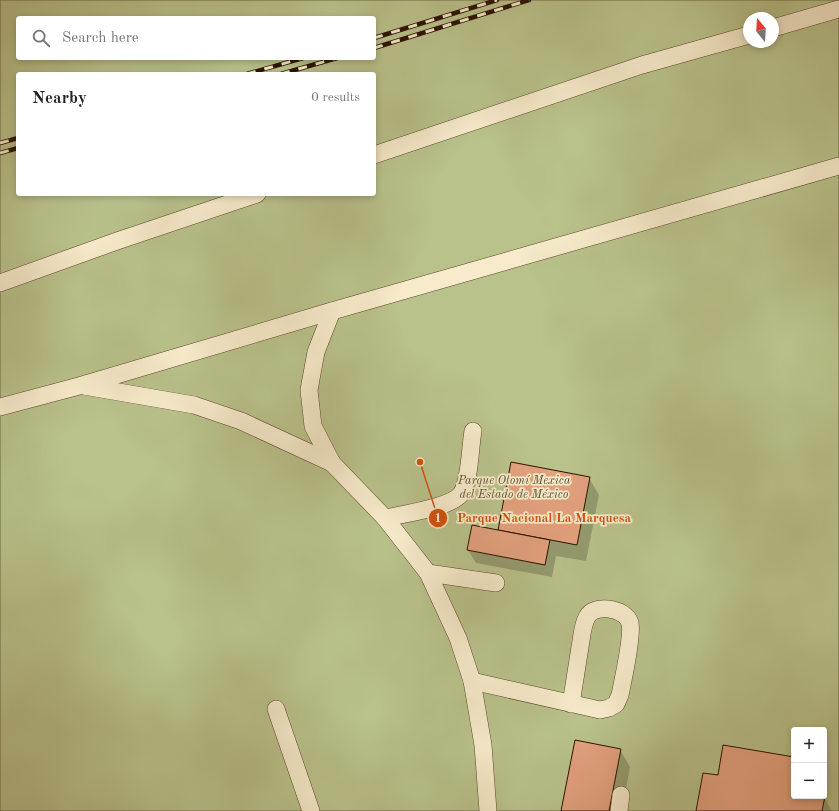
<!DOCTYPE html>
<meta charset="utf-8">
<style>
:root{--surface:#fff;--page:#f2f2f2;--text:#202124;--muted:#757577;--line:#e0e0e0}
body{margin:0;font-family:"Old Standard TT",serif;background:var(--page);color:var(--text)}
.controls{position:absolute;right:12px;bottom:12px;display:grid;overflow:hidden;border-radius:4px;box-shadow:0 2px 6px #0003}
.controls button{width:36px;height:36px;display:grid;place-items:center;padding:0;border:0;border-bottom:1px solid var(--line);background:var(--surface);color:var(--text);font:20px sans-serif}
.compass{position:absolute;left:743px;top:12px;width:36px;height:36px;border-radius:50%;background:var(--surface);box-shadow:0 2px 6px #0003;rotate:342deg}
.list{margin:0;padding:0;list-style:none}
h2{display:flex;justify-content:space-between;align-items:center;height:52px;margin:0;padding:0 16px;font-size:17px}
h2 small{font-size:13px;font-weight:400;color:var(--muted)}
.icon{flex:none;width:22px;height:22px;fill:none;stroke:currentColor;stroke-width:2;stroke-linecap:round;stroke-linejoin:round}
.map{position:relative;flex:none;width:839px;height:811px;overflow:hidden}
.search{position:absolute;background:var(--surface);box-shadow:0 2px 6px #0003;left:16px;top:16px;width:360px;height:44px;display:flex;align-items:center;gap:10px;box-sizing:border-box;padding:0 14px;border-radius:4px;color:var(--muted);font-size:15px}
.panel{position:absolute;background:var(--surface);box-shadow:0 2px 6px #0003;left:16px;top:72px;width:360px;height:124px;border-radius:4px}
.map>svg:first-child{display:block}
.green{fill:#b9c28b;stroke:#716a46;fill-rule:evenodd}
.shadow{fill:#0003}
.building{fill:#e3a17e;stroke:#291101}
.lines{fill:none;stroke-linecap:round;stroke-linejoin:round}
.minor-casing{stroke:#5b452c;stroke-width:18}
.minor{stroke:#f7ebcb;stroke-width:17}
.rail-casing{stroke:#291101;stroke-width:4.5}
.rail{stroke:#f7ebcb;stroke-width:3;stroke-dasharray:9;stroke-linecap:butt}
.labels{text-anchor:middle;stroke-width:3.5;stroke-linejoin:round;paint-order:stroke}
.park-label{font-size:12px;font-style:italic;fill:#5b4f31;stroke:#f7ebcb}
.leader{fill:none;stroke:#d5520b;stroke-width:1.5}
.callout-dot{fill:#d5520b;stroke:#f7ebcb;stroke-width:1.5}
.mark-label{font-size:12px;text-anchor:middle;font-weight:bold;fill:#fff}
.callout-label{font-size:13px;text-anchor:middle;font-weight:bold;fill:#d5520b;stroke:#f7ebcb;stroke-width:3.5;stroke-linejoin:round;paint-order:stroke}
</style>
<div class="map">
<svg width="839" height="811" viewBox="0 0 839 811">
<rect width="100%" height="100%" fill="#f2e0af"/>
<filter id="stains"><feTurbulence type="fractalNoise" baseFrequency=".005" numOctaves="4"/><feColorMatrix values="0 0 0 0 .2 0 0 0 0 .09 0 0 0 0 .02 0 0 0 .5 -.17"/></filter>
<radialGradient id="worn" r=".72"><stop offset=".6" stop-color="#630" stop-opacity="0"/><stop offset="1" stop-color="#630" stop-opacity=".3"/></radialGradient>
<path class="green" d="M0,0H839V811H0ZM18,18H374V58H18ZM749,18H773V42H749ZM18,74H374V194H18ZM794,730H824V796H794Z"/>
<g class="shadow">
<path d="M512,463L589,478L599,495L586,561L556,556L552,577L476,563L468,550L498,531Z"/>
<path d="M620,750L630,767L622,811H562Z"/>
<path d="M794,758V796L824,797L832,811H697L719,777Z"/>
</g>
<g class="building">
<path d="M511,462L590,477L577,545L498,530Z"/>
<path d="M472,525L550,540L545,565L467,550Z"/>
<path d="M575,740L621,749L609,811H561Z"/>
<path d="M723,745L794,757V796H825L822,811H696L703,773L718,775Z"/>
</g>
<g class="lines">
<g class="minor-casing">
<g id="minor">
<path d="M773,28L839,9"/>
<path d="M374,155L642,65L749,35"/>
<path d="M0,283L117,241L257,194"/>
<path d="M332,311L316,352L309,390L313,426L332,463L385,518L428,573L458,638L472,681L483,745L488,811"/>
<path d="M84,386L194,405L241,421L332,463"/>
<path d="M0,407L79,386L332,311L839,166"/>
<path d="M385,518C402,514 450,508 461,494C470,482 470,447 473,431"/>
<path d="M428,573L496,583"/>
<path d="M472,681L600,710L609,708L616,704L620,695C623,680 633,636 630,623C626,608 594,603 587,617C582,626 582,637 580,647C577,666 574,685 571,704"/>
<path d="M276,709L311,811"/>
<path d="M619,811L621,795"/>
</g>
</g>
<use href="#minor" class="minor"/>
<g class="rail-casing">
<g id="rail">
<path d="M374,38L497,0"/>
<path d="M374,48L529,0"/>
<path d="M247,74L303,58"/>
<path d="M281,74L337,58"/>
<path d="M0,143L18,138"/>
<path d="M0,153L18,148"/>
</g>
</g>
<use href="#rail" class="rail"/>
</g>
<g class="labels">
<g class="park-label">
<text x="514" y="484">Parque Otomí Mexica<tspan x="514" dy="14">del Estado de México</tspan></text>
</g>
</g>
<path class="leader" d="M420 462L438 518"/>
<g class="callout-dot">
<circle cx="420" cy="462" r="4"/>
<circle cx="438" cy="518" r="10"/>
</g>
<g class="mark-label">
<text x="438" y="522">1</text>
</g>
<g class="callout-label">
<text x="544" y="522">Parque Nacional La Marquesa</text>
</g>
<rect width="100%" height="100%" filter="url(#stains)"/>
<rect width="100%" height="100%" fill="url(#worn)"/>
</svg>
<div class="controls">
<button>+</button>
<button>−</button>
</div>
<svg class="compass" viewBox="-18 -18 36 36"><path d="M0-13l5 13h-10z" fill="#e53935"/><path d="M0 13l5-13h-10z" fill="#757577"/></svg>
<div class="search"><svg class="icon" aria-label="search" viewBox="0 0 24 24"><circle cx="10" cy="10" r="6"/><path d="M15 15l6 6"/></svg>Search here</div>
<section class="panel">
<h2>Nearby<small>0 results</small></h2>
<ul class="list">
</ul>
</section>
</div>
